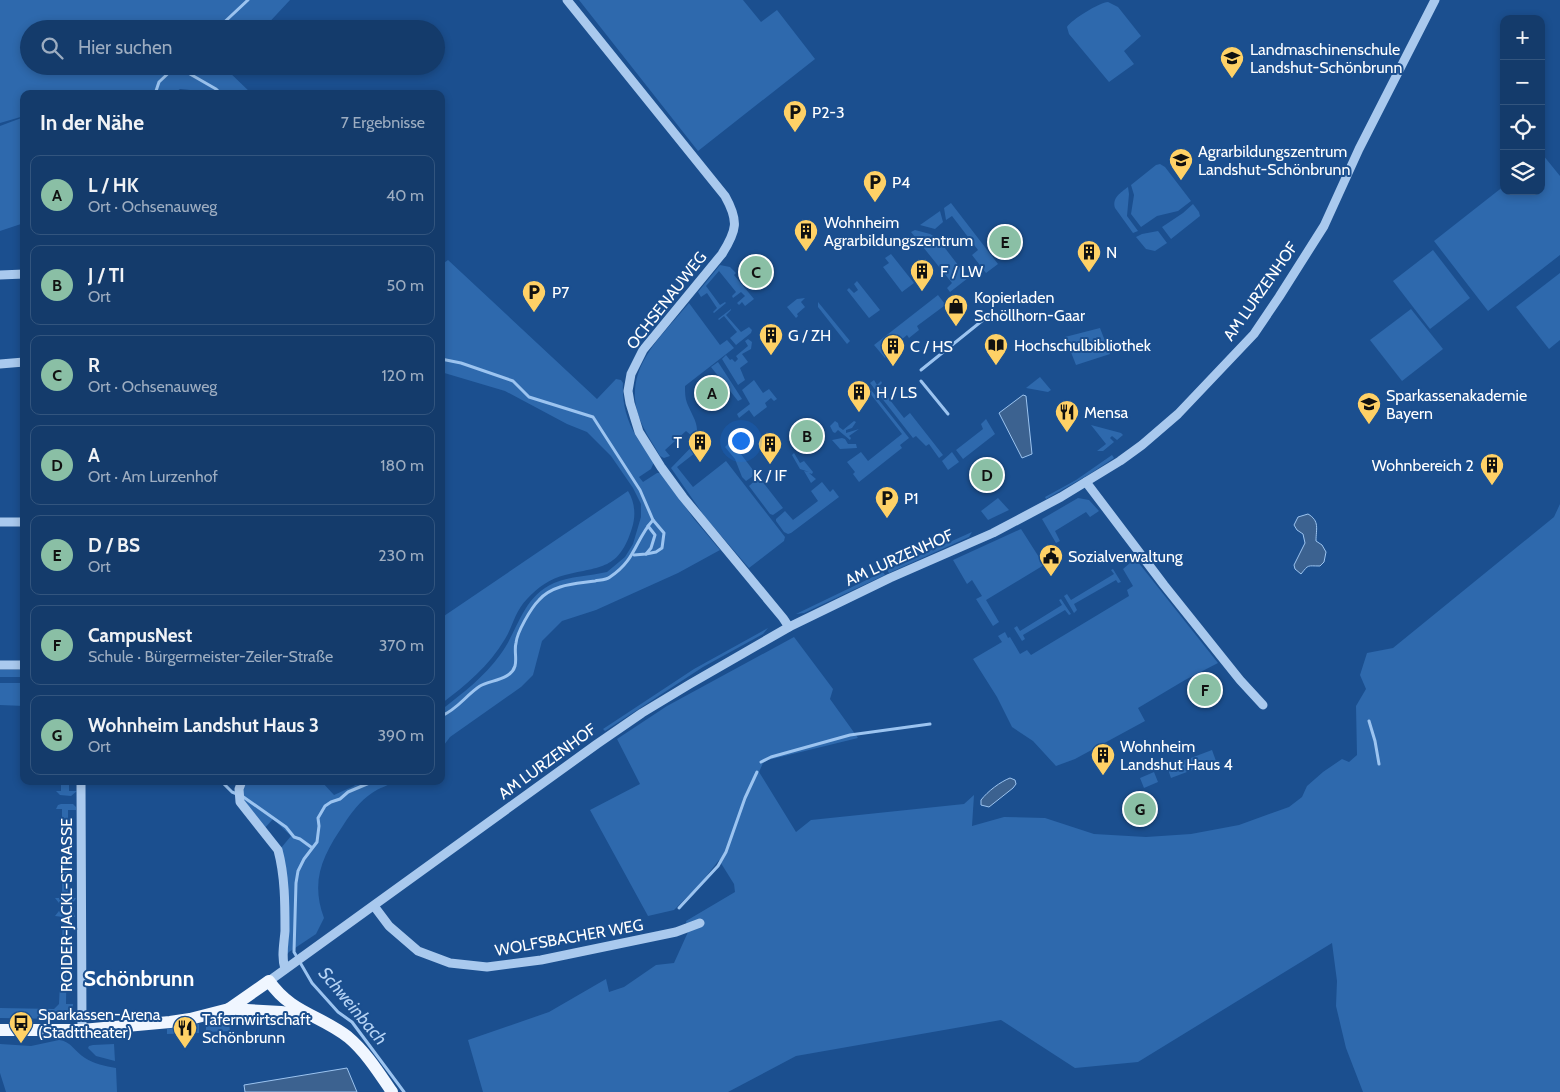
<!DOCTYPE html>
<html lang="de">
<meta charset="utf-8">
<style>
:root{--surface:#143b6b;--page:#214673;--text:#f1f3f6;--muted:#9dadc1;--line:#33557e;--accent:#8abfa5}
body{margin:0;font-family:Cabin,sans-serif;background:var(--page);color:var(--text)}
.controls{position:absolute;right:15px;top:15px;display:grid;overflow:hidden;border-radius:10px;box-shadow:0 2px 8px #0003}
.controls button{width:45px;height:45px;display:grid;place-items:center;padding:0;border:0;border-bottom:1px solid var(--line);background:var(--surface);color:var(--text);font:25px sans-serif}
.you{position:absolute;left:740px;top:440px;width:18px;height:18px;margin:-12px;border:4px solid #fff;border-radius:50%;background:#1a73e8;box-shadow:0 0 0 8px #1a73e833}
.badge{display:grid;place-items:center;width:32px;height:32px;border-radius:50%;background:var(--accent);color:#111;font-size:16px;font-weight:700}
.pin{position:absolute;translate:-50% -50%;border:2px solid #fff;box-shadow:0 1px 5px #0006}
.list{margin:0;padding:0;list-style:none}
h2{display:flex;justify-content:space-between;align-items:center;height:65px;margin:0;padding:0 20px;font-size:21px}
h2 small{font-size:16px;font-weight:400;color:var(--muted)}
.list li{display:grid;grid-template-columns:32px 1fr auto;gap:15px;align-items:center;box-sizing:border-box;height:80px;margin:0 10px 10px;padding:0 10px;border:1px solid var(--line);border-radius:10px}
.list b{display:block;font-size:19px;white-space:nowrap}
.list p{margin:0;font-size:16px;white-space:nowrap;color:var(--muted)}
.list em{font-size:16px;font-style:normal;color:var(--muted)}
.icon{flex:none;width:28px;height:28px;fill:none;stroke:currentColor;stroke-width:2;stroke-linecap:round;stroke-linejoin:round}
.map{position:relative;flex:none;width:1560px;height:1092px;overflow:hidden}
.search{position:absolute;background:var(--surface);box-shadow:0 2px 8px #0003;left:20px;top:20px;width:425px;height:55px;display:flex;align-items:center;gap:12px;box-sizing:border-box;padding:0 18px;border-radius:28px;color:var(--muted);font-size:19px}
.panel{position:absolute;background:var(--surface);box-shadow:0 2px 8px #0003;left:20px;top:90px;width:425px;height:695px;border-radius:10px}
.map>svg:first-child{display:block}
.green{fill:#2e69ad}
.water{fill:#3c6290;stroke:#9cc4f0}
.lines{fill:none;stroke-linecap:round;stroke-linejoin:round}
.stream{stroke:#9cc4f0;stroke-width:3}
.minor{stroke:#a9c9ee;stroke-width:9}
.major{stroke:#f0f6ff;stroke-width:12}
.labels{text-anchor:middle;stroke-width:4;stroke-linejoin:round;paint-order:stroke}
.poi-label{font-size:16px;fill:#fff;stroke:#1b4f8f;text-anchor:start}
.street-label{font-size:16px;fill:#fff;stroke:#1b4f8f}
.water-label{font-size:18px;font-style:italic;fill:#b5d3f5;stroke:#1b4f8f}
.district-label{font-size:21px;font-weight:bold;fill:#fff;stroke:#1b4f8f}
</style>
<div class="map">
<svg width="1560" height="1092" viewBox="0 0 1560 1092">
<rect width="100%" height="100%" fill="#1b4f8f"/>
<g class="green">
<path d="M0,0H290L263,29H29V66H228L226,69L252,94H212L210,92L180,89L173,94H24V116L0,123Z"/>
<path d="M579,0H743L761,22L777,10L815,59L698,151Z"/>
<path d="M1108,2L1118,7L1141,36L1124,51L1134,64L1109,82L1069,34L1067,27C1071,20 1100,2 1108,2Z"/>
<path d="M24,117V223L0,231V126Z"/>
<path d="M1543,155L1560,176V255L1488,311L1434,241L1504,186V191H1541V157Z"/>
<path d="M1160,164L1165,167L1191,201L1178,211L1157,216L1141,227L1131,214L1134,195L1131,185L1156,165Z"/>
<path d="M1128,187L1129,194L1127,216L1138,231L1133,233L1115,208C1112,198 1120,193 1128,187Z"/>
<path d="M951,203L998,264L986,273L972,255L978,250L952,216L946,220L944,208Z"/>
<path d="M1193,204L1199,212L1200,216L1171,239L1162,227L1183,213Z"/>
<path d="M940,211L943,222L935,229L920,225Z"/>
<path d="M915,230L930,234L938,239L968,278L950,292L947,288L952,283L911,232Z"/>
<path d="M1158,231L1167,243L1155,251L1146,249L1136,237L1142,234Z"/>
<path d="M1433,250L1470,298L1430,329L1393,281Z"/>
<path d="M891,254L914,283L902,292L883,267L889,263L885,258Z"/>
<path d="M448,260L597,399L616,379L621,380L623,383C622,402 626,419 636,436C641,445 649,453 654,462L651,469L639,477L643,482L657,473H661L694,519L720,550L678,573L596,610L562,621L542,641L533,675L521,687L450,737L441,749V710C463,693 484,677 500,655C519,630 521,598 554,583C570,576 590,576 607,572L625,557L633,544L641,517V504L633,488L611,456L587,432L567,424L505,391L441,372V265Z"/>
<path d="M720,265L730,267L736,273L734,275L754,299L745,306L742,302L739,305L737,303L745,296L741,292L733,298L732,296L736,292L719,271L706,286L720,305L725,302L726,303L714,313L713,312L717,308L707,293L701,297L698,292Z"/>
<path d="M1560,273V340L1549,349L1516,307Z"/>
<path d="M857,281L880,310L869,318L847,290L849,288L854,293L858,290L854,284Z"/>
<path d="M938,295L948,308L946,309L944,306L917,326L919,330L909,338L907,335L887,352L888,355L885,358L874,345Z"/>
<path d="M805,298L801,302L805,307L797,314L798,316L796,318L787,307L797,299Z"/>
<path d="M818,302L850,341L847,344L818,307Z"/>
<path d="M689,303L720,345L727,340L734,348L685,386C685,392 685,398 687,403C690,411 697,421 697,430L692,436L686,431L665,450L670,456L664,458L660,456C654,445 646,434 641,422C620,370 659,340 689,303Z"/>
<path d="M731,309V310L726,315L741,332L749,327L752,330L751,333L736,345L730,338L737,332L724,316L719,320L718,319Z"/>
<path d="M1411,309L1443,349L1402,381L1370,340Z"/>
<path d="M1100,328L1110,354L1076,365L1065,337Z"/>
<path d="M748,339L752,342L751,349L742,354L748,362L740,368L745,380L738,385L722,359L726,355L730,360L732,359L735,362L738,359L736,356L748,346L745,341Z"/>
<path d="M718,362L742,399L738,401L711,367Z"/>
<path d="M1040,377L1051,390L1048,392L1026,388Z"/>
<path d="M754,380L763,393L769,389L777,399L774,401L771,398L765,403L767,407L754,417L749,410L739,418L737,414L750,404L742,390Z"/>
<path d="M874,380L877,385L881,381L882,383L879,386L904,418L910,413L943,455L939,458L929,444L926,446L916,436L913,438L870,383Z"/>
<path d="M871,390L909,438L900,445L902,448L859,482L853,474L855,472L847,462L861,452L868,461L902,434L869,392Z"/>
<path d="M986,419L995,434L963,459L956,450L983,429L981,424Z"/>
<path d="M835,421L838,423L839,427L843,430L854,421L856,422L852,428L846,430V433L859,429L849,436L851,438L850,440L838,430L835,433L833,432L830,426Z"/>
<path d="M1091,425L1121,433L1123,435L1117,440L1112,436L1110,438L1114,442L1103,451H1097L1106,444Z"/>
<path d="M703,435L709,442L677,467L693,487L726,461L785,537L784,541L749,568L705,517L671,468Z"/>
<path d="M842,438L845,439L848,444H856L857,448L840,449L832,440Z"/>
<path d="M731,441L756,474L746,481L742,477L735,459L725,447Z"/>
<path d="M952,452L959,462L948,470L942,461Z"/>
<path d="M794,453L800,463L804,461L813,472L812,474L809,473L816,479L811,483L804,471L809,472L800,469L792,455Z"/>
<path d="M1112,455L1114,458L1088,475L1046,499L1045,497L1076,480Z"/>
<path d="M759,477L783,508L773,515L770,514L749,486Z"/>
<path d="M822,482L830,492L833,489L839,497L791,533L788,534L784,532L776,521V519L785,511L793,520L818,501L811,491Z"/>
<path d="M628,491C635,502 636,516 632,528C619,570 601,566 565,575C551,578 537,588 527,599C515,611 513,626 505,639C489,666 466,685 441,704V618Z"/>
<path d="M998,498L1009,510L988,520L981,511Z"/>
<path d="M1078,498L1089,500L1099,511L1090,517L1086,512L1055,531L1060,541L1056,543L1042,519Z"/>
<path d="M1560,504V1092H1363L1346,1048L1336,1006L1337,981L1332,943L1138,1062L1075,1068L1001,1020L796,1056L728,1092H483L468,1040L549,1012L606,979L609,992L624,987L656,965L674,963L688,932L686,921L735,892L734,884L719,860L701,883L674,910L648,916L590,810L640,784L617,739L667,706L794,637L833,689L830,699L858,738L768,760L763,763L759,772L796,832L811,820L964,804L974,795L972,826L1004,817L1045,818L1094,834L1146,837L1191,834L1239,825L1289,807L1302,797L1307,786L1323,772L1342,759L1349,762L1357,755L1356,706L1366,689L1360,675L1367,653L1393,648L1554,517Z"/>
<path d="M1021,529L1044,565L986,600L999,622L993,626L976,599L982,596L972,580L967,584L953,560Z"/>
<path d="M972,532L969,537L889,573L887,570Z"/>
<path d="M1134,557L1218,663L1185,680L1138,708L1145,721L1075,759L1056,766L1033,741L1012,727L997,697L973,659L1002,642L998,636L1005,632L1008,638L1010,637L1020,654L1027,650L1031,655L1129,596L1127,590L1133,586L1123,569L1130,563L1129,560Z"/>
<path d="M1113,569L1121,582L1118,583L1116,580L1074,604L1077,610L1074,613L1064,596L1067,594L1071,600L1114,574L1111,570Z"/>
<path d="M883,572L885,575L804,613L796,614Z"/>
<path d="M1061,599L1071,614L1069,615L1065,610L1023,635L1025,639L1022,641L1014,628L1017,626L1020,631L1062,605L1059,600Z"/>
<path d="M768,628L763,634L703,667L605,731L603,729L694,669Z"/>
<rect x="0" y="670" width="24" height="7"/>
<path d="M0,683H24V706L0,705Z"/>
<path d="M1212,750L1216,761L1171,778L1167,767Z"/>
<path d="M1154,772L1158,782L1144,788L1140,778Z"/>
<path d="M61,781H69V791H77L71,796L60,795L56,791H61Z"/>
<path d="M242,781H321L334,795L354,786L359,781H396C389,785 379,788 372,793C361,800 351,813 344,824C323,855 310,880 324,918L316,934L289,952L282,961L281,848L291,836L273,819L263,830L240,802Z"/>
<path d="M61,804H73L76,807V810H68V898H76L73,903H59L55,898H62V809H56L58,805Z"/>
<path d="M59,911L73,912L75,917H67L66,937L70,938V941L67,942L66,1004H73L72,1017L59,1019L0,1018V1008L54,1009L59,1004L63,917L55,916Z"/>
<path d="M225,1018L229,1024L230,1031L206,1032V1023Z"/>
<path d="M199,1024V1033L167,1034V1029Z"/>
<path d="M59,1040C71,1041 75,1052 85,1058C94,1064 105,1066 116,1068L117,1092H6L0,1073V1044L31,1046Z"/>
<path d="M114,1044L115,1061L96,1056L88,1048L89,1046L93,1045Z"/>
</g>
<g class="water">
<path d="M1023,395L1026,396L1032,454L1022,458L999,413Z"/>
<path d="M1308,514C1320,521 1316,529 1316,541L1322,545L1326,552L1324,562L1320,566C1307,566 1309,564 1301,574L1295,569L1294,565L1305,543L1303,534L1297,530L1294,525L1298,517Z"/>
<path d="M1010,778L1015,780L1016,784L1013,788L989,807L981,805V800C988,791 1000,782 1010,778Z"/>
<path d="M347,1068L357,1092H245L244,1085Z"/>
</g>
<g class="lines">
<g class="stream">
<path d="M217,29L248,0"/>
<path d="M176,66L216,89L221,94"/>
<path d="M155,94L159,82L176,66"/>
<path d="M441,359L461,363L513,381L529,397L593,417L640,490L653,520C635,540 636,560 610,577C606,580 600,580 595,581C576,584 553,584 539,600C531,608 517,632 516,643C514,650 517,659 515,666C511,680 490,680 480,686C466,695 457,710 441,716"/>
<path d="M921,370L988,316"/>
<path d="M921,381L948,414"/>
<path d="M646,554L656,552L662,548L664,533L653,520"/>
<path d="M634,555L646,554L651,548L655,535L648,526"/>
<path d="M1369,721L1375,741L1379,764"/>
<path d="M761,762L771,757L850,735L930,724"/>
<path d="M221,781L232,792L237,794"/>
<path d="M374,781L348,792L340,799L331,802L325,806L318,818L319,826L317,842L304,859L298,871L296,883L294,952L312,983L338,1012L352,1022L404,1092"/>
<path d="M242,796L286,827L294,837L300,839L311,847"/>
<path d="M679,908L718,866L726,852L745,798L757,772"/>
</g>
<g class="minor">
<path d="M567,0L725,196C739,221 737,230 722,254L643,350L631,374L628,391L630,403L639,432L661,467L683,497L783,618L789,627"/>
<path d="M0,275L24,274"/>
<path d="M0,364L24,362"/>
<path d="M1086,482L1164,585L1240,680L1263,705"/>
<path d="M0,522H24"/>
<path d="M0,665H24"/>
<path d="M81,781L82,1030"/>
<path d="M242,781L239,789L240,802L278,850C285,876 285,904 285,931C284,944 281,957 285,969"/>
<path d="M374,906L389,926L418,951L450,963L487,967L541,960L676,932L700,923"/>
<path d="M269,981L597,744L642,713L690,684L789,627L890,578L993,533L1061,497L1120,461L1142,445L1178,414L1254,334L1279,297L1324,226L1359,149L1435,0"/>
</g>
<g class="major">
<path d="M229,1009L269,981C291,1013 320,1015 348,1037C366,1052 379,1073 392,1092"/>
<path d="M0,1030H82L170,1022L190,1019L229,1009L281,1012L310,1016"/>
</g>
</g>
<defs>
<g id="university-pin" transform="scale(1.25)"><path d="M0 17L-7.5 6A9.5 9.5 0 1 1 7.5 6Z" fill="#ffd166" stroke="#1b4f8f"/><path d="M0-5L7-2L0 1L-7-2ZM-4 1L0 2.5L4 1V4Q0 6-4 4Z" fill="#111"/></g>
<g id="parking-pin" transform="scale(1.25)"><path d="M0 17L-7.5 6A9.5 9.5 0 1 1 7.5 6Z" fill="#ffd166" stroke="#1b4f8f"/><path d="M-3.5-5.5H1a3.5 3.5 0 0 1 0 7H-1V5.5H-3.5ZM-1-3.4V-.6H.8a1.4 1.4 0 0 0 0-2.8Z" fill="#111"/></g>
<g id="building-pin" transform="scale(1.25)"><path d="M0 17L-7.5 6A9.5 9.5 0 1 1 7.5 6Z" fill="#ffd166" stroke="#1b4f8f"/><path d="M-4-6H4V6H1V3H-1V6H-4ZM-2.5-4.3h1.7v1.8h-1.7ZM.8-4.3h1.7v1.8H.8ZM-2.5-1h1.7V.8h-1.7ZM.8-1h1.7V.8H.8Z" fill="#111"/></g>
<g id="shop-pin" transform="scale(1.25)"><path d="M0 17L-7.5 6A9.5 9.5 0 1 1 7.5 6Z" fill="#ffd166" stroke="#1b4f8f"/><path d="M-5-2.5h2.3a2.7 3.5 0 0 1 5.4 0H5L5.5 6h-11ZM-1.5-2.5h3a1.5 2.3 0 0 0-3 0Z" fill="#111"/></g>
<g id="library-pin" transform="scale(1.25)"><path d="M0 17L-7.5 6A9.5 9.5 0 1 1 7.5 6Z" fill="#ffd166" stroke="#1b4f8f"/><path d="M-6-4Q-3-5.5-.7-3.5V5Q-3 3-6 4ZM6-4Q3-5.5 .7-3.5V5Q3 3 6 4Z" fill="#111"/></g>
<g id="restaurant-pin" transform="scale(1.25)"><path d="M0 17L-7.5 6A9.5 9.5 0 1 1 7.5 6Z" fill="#ffd166" stroke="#1b4f8f"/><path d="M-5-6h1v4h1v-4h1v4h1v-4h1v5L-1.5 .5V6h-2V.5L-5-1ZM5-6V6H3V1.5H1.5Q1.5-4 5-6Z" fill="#111"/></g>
<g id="civic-pin" transform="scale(1.25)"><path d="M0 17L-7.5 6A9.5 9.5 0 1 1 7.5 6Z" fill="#ffd166" stroke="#1b4f8f"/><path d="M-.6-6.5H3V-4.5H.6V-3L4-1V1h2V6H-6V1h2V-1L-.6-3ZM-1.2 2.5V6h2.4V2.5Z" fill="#111"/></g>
<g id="bus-pin" transform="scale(1.25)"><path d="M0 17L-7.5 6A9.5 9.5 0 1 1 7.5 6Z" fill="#ffd166" stroke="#1b4f8f"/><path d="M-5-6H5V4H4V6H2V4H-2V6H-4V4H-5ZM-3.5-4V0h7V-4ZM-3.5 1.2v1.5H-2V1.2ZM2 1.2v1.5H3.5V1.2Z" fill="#111"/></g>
</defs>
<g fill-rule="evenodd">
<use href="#university-pin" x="1232" y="58"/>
<use href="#parking-pin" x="795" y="112"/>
<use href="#university-pin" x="1181" y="160"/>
<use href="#parking-pin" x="875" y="182"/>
<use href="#building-pin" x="806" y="231"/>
<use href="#building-pin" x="1089" y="252"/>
<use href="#building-pin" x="922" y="271"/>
<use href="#parking-pin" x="534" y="292"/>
<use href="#shop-pin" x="956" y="306"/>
<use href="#building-pin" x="771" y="335"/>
<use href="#library-pin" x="996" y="345"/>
<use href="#building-pin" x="893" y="346"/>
<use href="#building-pin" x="859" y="392"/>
<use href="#university-pin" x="1369" y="404"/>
<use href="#restaurant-pin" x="1067" y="412"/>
<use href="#building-pin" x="700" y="442"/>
<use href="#building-pin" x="770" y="444"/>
<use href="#building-pin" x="1492" y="465"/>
<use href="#parking-pin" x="887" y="498"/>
<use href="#civic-pin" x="1051" y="556"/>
<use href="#building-pin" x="1103" y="755"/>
<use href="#bus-pin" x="21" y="1023"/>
<use href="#restaurant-pin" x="185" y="1028"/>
</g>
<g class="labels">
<g class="poi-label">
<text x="1250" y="55">Landmaschinenschule<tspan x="1250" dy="18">Landshut-Schönbrunn</tspan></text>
<text x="812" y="118">P2-3</text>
<text x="1198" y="157">Agrarbildungszentrum<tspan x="1198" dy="18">Landshut-Schönbrunn</tspan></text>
<text x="892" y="188">P4</text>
<text x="824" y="228">Wohnheim<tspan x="824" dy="18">Agrarbildungszentrum</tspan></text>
<text x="1106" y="258">N</text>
<text x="940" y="277">F / LW</text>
<text x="552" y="298">P7</text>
<text x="974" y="303">Kopierladen<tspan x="974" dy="18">Schöllhorn-Gaar</tspan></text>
<text x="788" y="341">G / ZH</text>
<text x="1014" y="351">Hochschulbibliothek</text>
<text x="910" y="352">C / HS</text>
<text x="876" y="398">H / LS</text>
<text x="1386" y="401">Sparkassenakademie<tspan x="1386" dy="18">Bayern</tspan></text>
<text x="1084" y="418">Mensa</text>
<text x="682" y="448" text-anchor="end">T</text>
<text x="1474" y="471" text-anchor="end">Wohnbereich 2</text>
<text x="770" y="481" text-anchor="middle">K / IF</text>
<text x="904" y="504">P1</text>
<text x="1068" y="562">Sozialverwaltung</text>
<text x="1120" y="752">Wohnheim<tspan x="1120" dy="18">Landshut Haus 4</tspan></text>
<text x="38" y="1020">Sparkassen-Arena<tspan x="38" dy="18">(Stadttheater)</tspan></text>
<text x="202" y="1025">Tafernwirtschaft<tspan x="202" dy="18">Schönbrunn</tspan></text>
</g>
<g class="street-label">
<text transform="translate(1260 291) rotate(-55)" y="6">AM LURZENHOF</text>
<text transform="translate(666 300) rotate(-52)" y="6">OCHSENAUWEG</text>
<text transform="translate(899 557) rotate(-24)" y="6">AM LURZENHOF</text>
<text transform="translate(547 761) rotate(-36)" y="6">AM LURZENHOF</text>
<text transform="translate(66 905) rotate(-90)" y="6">ROIDER-JACKL-STRASSE</text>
<text transform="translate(569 937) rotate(-10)" y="6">WOLFSBACHER WEG</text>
</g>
<g class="water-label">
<text transform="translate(353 1006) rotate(50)" y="6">Schweinbach</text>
</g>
<g class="district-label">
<text x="139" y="986">Schönbrunn</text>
</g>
</g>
</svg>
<div class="controls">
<button>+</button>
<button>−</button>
<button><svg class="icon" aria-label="locate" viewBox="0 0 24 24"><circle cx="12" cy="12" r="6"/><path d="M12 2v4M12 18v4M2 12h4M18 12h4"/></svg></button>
<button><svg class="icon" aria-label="layers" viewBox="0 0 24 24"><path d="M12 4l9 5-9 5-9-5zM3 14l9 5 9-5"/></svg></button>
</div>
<div class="you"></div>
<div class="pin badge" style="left:712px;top:393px">A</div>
<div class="pin badge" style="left:807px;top:436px">B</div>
<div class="pin badge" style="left:756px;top:272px">C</div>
<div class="pin badge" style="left:987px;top:475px">D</div>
<div class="pin badge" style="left:1005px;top:242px">E</div>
<div class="pin badge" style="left:1205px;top:690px">F</div>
<div class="pin badge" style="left:1140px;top:809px">G</div>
<div class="search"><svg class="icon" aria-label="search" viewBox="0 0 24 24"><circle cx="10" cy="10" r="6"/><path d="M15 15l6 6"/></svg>Hier suchen</div>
<section class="panel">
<h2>In der Nähe<small>7 Ergebnisse</small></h2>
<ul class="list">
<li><span class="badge">A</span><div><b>L / HK</b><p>Ort · Ochsenauweg</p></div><em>40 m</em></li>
<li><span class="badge">B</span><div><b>J / TI</b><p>Ort</p></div><em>50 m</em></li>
<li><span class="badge">C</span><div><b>R</b><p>Ort · Ochsenauweg</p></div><em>120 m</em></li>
<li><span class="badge">D</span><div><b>A</b><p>Ort · Am Lurzenhof</p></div><em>180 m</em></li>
<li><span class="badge">E</span><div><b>D / BS</b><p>Ort</p></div><em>230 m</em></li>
<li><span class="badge">F</span><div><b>CampusNest</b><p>Schule · Bürgermeister-Zeiler-Straße</p></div><em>370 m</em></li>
<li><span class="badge">G</span><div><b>Wohnheim Landshut Haus 3</b><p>Ort</p></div><em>390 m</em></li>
</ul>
</section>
</div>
